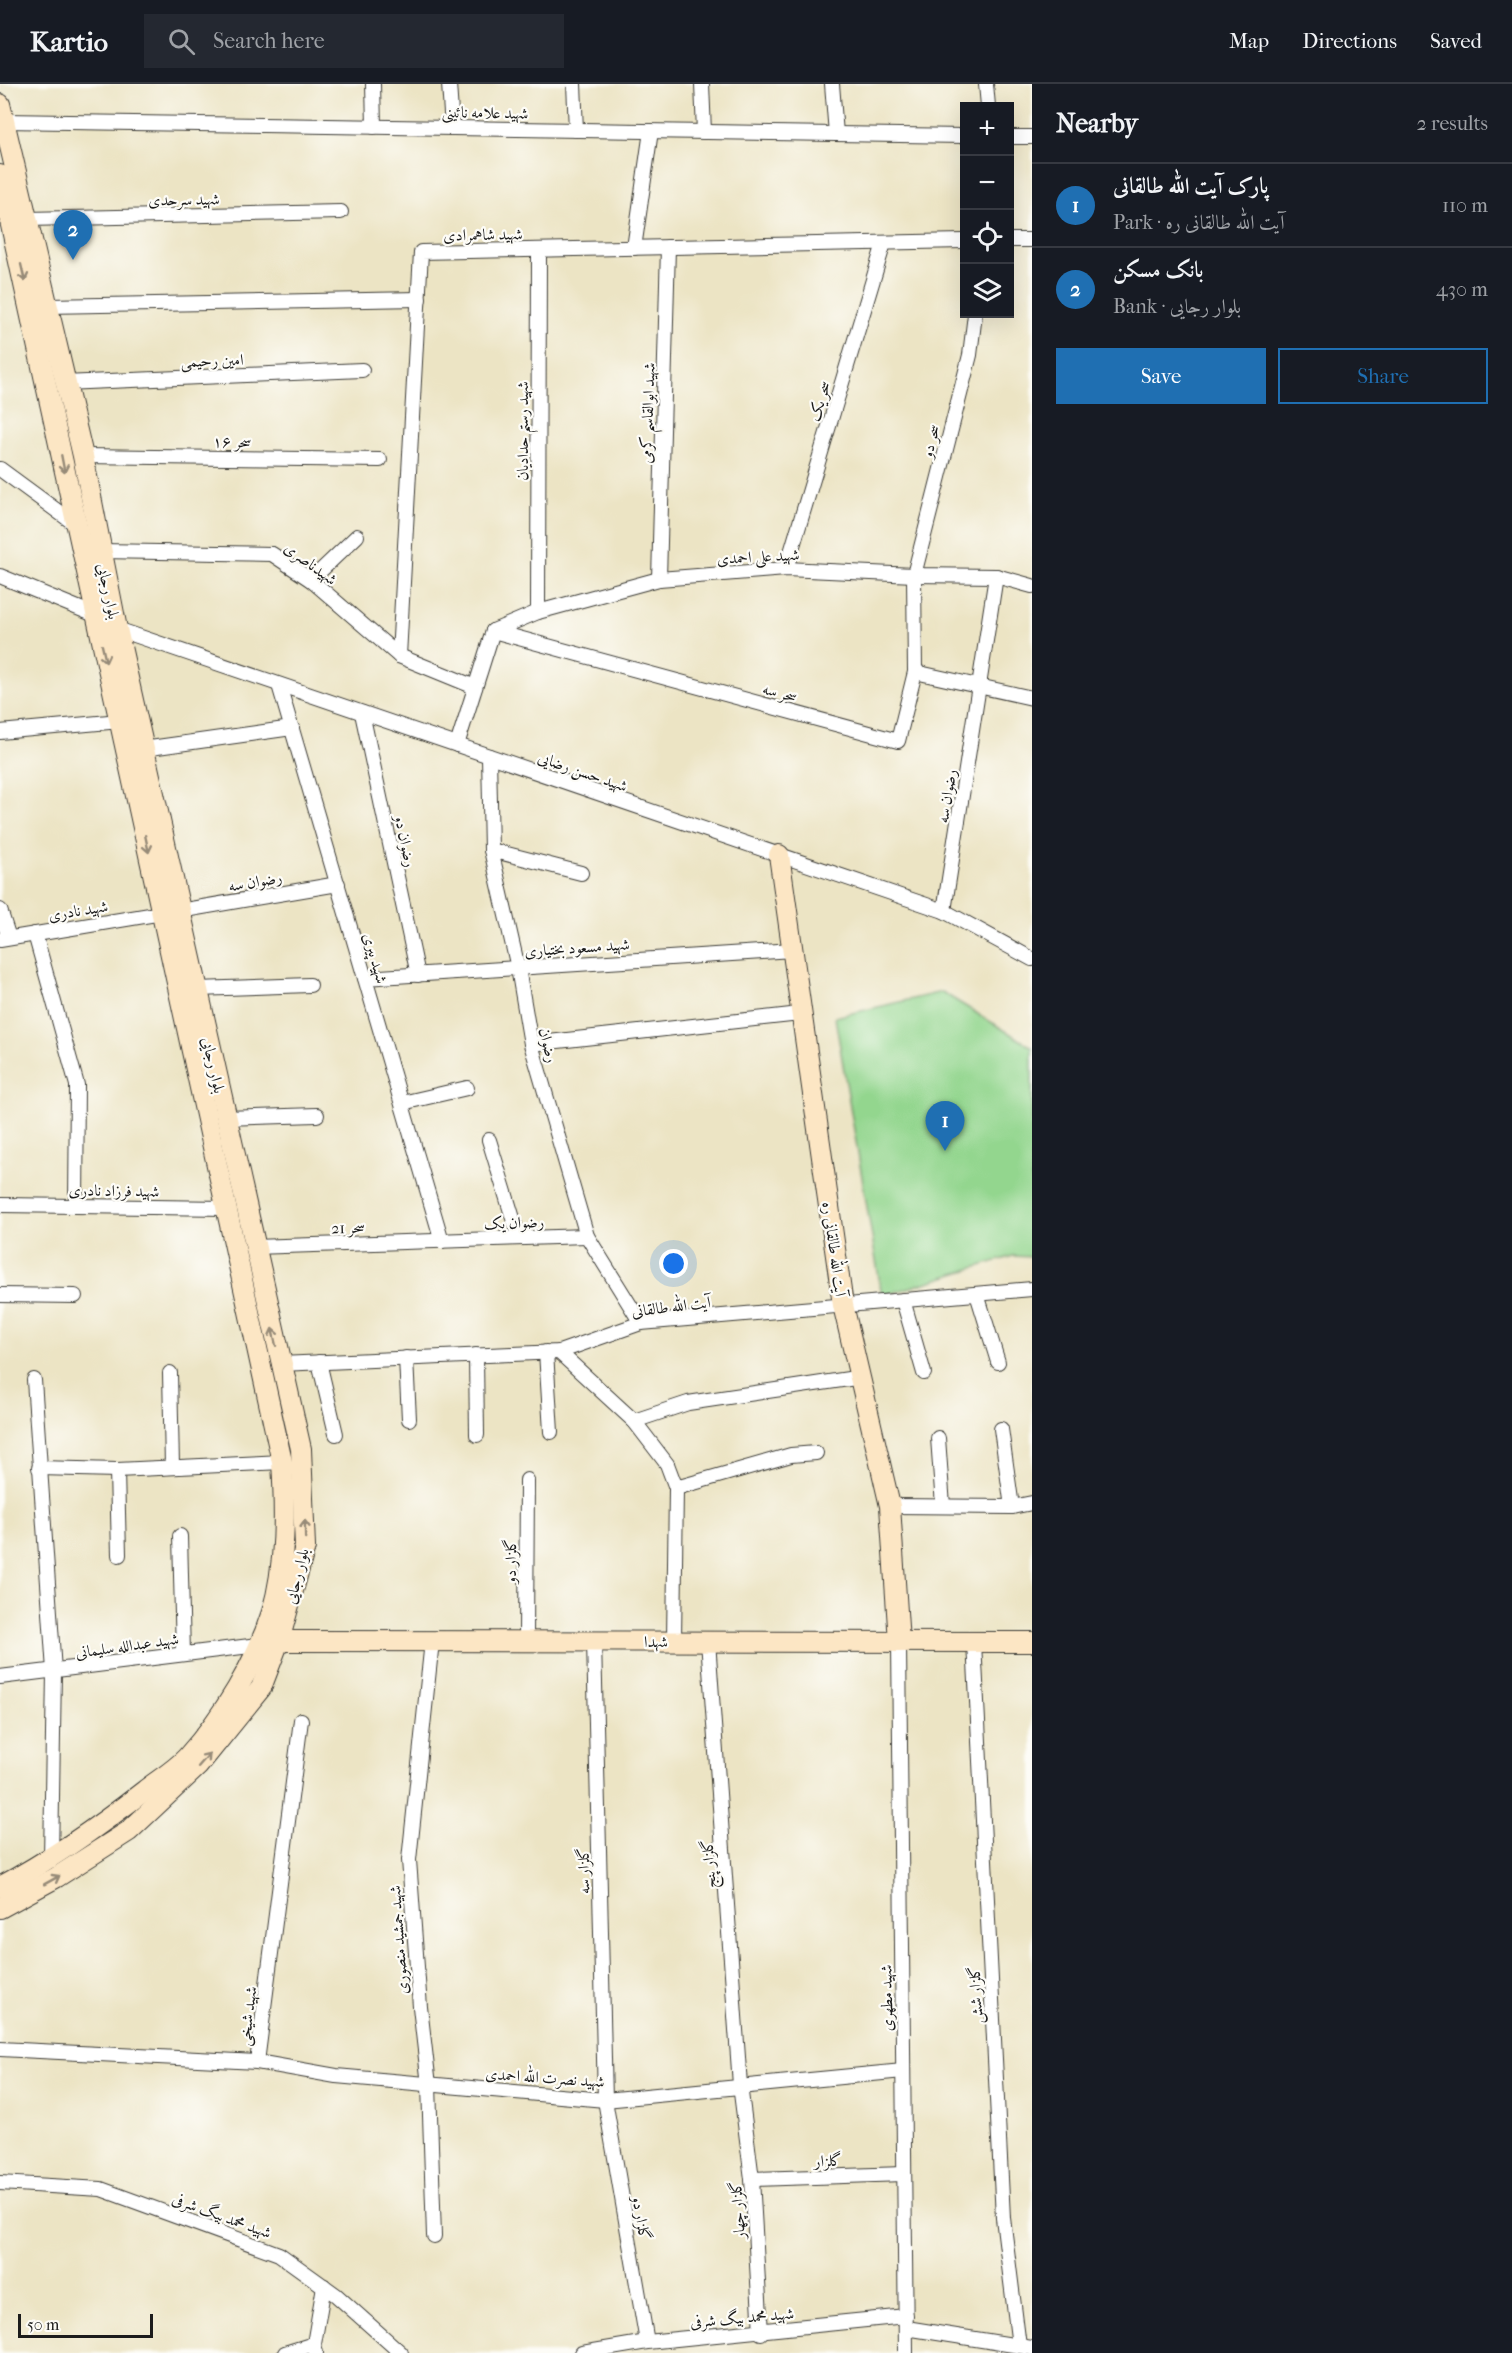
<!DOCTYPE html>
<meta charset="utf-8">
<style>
:root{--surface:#171b24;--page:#242831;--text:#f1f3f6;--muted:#9ea1a6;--line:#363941;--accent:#1f6fb2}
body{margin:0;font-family:"IM FELL French Canon",Amiri,serif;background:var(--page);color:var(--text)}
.controls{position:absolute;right:18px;top:18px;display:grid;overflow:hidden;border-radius:0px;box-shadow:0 6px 24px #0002}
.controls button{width:54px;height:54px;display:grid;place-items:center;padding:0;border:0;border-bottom:2px solid var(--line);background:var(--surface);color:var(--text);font:30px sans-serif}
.scale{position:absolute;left:18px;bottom:15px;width:135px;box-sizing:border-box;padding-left:6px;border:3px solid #1c1c1c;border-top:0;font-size:16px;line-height:21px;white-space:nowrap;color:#1c1c1c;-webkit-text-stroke:4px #fdfcf7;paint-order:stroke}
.you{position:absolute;left:674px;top:1180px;width:21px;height:21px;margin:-15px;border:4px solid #fff;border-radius:50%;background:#1a73e8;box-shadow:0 0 0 9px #1a73e833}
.badge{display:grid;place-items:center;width:39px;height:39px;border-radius:50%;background:var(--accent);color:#fff;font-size:20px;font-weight:700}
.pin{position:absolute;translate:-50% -50px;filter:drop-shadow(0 2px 3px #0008)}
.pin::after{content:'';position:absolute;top:32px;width:21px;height:18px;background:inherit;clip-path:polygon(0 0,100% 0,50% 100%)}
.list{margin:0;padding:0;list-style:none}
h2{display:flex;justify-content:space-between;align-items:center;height:78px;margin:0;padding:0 24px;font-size:26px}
h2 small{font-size:20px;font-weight:400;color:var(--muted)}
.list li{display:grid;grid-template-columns:39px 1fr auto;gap:18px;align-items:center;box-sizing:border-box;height:84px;padding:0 24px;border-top:2px solid var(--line)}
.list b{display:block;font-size:22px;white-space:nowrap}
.list p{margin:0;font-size:20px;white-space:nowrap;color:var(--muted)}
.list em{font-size:20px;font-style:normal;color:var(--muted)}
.actions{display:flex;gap:12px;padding:18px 24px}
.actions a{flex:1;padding:14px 0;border:2px solid var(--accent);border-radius:0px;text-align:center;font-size:21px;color:var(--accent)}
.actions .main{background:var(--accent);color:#fff}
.icon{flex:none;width:33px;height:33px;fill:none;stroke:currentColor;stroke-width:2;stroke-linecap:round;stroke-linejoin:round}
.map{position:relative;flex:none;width:1032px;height:2269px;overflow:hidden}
header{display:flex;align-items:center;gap:36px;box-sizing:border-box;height:84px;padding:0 30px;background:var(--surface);border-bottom:2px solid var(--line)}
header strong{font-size:28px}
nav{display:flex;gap:33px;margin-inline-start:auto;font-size:21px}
.search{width:420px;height:54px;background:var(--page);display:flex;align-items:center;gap:15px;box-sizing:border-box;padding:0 21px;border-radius:0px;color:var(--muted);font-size:22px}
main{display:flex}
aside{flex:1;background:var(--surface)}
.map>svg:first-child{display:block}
.green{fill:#93d68e;stroke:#587955;stroke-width:1.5}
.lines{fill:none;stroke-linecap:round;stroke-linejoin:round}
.street-casing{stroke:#3b3a35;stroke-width:16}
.secondary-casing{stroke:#3b3a35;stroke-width:22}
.street{stroke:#fff;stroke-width:14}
.secondary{stroke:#fce6c4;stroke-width:20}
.oneway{stroke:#978b78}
.labels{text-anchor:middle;stroke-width:4.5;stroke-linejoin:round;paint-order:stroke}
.street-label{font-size:16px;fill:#1c1c1c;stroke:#fdfcf7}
</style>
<header>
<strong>Kartio</strong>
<div class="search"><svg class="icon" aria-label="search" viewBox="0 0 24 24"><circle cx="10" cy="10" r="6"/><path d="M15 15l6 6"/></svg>Search here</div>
<nav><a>Map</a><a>Directions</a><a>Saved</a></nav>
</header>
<main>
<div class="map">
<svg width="1032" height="2269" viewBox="0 0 1032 2269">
<rect width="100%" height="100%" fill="#fdfcf7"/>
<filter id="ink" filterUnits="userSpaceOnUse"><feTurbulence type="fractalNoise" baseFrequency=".0167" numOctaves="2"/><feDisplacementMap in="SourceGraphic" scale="12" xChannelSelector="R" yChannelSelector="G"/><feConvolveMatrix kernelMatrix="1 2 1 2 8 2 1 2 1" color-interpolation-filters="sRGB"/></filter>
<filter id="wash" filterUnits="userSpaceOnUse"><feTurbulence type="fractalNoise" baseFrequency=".008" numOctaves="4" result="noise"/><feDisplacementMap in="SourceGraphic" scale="24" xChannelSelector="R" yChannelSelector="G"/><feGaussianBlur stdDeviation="1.35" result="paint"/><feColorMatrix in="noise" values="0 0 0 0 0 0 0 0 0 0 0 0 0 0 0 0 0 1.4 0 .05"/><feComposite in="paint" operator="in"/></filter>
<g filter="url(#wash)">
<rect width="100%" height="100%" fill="#ece4c4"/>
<path class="green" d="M942,908L1032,963V1173L1013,1172L882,1212L835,933Z"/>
</g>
<g filter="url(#ink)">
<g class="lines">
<g class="street-casing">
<g id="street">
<path d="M373,0L374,43"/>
<path d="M449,0L452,44"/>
<path d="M574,0L576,46"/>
<path d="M702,0L704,48"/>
<path d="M832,0L836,50"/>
<path d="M986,0L988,22"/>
<path d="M4,37L964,52"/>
<path d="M1010,53H1032"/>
<path d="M27,135L341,128"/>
<path d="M1010,156H1032"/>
<path d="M634,164L651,47"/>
<path d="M47,222L419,215"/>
<path d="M64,299L362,286"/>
<path d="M83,372L380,376"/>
<path d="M0,385L75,440"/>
<path d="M100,467L272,470L311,496L399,572L475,603"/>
<path d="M786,485L884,159"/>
<path d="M0,492L95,531"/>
<path d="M659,495L668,163"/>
<path d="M311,496L357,452"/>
<path d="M538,528L539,166"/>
<path d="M117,545L944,827L1032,875"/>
<path d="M493,547L898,657L915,588L914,491L970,271L975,230"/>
<path d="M493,547L538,528L659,495L786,485L914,491L996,492L1032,502"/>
<path d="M399,572L421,168L964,157"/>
<path d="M915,588L1032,614"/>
<path d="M279,601L442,1157"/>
<path d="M362,629L418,891"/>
<path d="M0,648L120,637"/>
<path d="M457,661L493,547"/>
<path d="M143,665L292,644"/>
<path d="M489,672L491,766L518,884L531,960L587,1152L641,1239"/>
<path d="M491,766L581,789"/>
<path d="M0,826L9,854"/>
<path d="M179,827L338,800"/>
<path d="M944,827L996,492"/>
<path d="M35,850L77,1001L76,1121"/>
<path d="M0,856L162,829"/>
<path d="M365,894L792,866"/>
<path d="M197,905L310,901"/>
<path d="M531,960L800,930"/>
<path d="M402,1019L467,1004"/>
<path d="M225,1034L317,1031"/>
<path d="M489,1056L519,1154"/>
<path d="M0,1121L227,1124"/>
<path d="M254,1163L587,1152"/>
<path d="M977,1210L998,1278"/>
<path d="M0,1211L75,1212"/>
<path d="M903,1216L924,1289"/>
<path d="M546,1268L551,1348"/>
<path d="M559,1268L634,1337L667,1380L676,1404L674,1557"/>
<path d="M476,1271L477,1351"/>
<path d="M406,1274L409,1335"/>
<path d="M319,1278L336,1350"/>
<path d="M280,1280L559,1268L641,1239L1032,1205"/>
<path d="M170,1289L172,1382"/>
<path d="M34,1296L54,1587L51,1776"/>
<path d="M634,1337L688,1319L862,1293"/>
<path d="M1001,1345L1012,1423"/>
<path d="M938,1354L943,1422"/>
<path d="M39,1384L117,1386L282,1378"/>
<path d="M117,1386L119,1471"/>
<path d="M676,1404L791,1371L816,1369"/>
<path d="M890,1422L1012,1423L1032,1419"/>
<path d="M180,1452L183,1570"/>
<path d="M432,1557L409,1776L420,1923L429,2001L434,2152"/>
<path d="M526,1557L527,1396"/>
<path d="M594,1557L605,2016L647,2258"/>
<path d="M708,1557L740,2001L752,2095L761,2249"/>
<path d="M899,1558L906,2269"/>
<path d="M974,1558L1003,2134L1019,2262"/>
<path d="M0,1593L258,1561"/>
<path d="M0,1965L257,1978L336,1992L605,2016L903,1987"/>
<path d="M257,1978L301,1636"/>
<path d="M752,2095L904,2090"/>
<path d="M0,2099L101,2105L279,2170L336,2211L401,2269"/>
<path d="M906,2244L1032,2264"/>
<path d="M285,2269L314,2260"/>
<path d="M316,2269L314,2260L324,2202"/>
<path d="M582,2269L647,2258L906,2232"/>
</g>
</g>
<g class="secondary-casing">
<g id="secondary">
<path d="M0,20L83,372L117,545L301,1365L305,1463L279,1557L261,1604L198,1682L129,1747L57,1793L0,1824"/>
<path d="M0,91L282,1378C285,1427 286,1481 272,1528C256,1579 223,1633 187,1673C175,1686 158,1696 144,1707C98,1743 52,1775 0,1803"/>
<path d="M779,771L843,1221L890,1422L899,1558"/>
<path d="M279,1557L1032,1558"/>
</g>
</g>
<use href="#street" class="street"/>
<use href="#secondary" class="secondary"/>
</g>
<defs><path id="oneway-shaft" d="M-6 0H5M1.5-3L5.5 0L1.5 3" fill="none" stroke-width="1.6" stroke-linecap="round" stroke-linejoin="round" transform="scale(1.5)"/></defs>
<g class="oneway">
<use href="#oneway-shaft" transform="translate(23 189) rotate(77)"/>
<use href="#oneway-shaft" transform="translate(63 380) rotate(79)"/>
<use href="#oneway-shaft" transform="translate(104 570) rotate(77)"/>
<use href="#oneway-shaft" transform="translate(147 760) rotate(78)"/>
<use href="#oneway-shaft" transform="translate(274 1253) rotate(-103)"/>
<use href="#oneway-shaft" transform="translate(305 1445) rotate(-91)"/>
<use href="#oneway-shaft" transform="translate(204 1676) rotate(-49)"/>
<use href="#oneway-shaft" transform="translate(52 1796) rotate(-29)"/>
</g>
</g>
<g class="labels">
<g class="street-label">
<text transform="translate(485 28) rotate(1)" y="6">شهید علامه‌ نائینی</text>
<text transform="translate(184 115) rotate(-1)" y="6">شهید سرحدی</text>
<text transform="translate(483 150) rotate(-1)" y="6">شهید شاهمرادی</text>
<text transform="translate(212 276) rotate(-2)" y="6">امین رحیمی</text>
<text transform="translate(819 317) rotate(-73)" y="6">سحر یک</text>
<text transform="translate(647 329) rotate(-88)" y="6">شهید ابوالقاسم کرمی</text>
<text transform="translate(522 347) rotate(-90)" y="6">شهید رستم حدادیان</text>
<text transform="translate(232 357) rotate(1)" y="6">سحر ۱۶</text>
<text transform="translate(930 357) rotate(-76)" y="6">سحر دو</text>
<text transform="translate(758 472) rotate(-3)" y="6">شهید علی احمدی</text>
<text transform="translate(311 479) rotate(36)" y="6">شهیدناصری</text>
<text transform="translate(109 507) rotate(78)" y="6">بلوار رجایی</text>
<text transform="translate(780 608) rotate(15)" y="6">سحر سه</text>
<text transform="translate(583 687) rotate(19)" y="6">شهید حسن رضایی</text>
<text transform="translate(946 712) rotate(-81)" y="6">رضوان سه</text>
<text transform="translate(406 757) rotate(78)" y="6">رضوان دو</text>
<text transform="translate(255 797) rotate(-10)" y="6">رضوان سه</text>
<text transform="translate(78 826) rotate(-9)" y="6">شهید نادری</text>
<text transform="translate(577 863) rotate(-4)" y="6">شهید مسعود بختیاری</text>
<text transform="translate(376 874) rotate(74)" y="6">شهید پیری</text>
<text transform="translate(549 961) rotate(76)" y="6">رضوان</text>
<text transform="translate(214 981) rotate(77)" y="6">بلوار رجایی</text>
<text transform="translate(114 1106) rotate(1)" y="6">شهید فرزاد نادری</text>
<text transform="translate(514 1138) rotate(-2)" y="6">رضوان یک</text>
<text transform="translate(348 1143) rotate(-2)" y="6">سحر 21</text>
<text transform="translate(835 1165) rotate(82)" y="6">آیت الله طالقانی ره</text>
<text transform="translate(671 1222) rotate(-7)" y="6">آیت الله طالقانی</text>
<text transform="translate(510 1477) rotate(-90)" y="6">گلزار دو</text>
<text transform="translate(296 1492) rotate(-76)" y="6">بلوار رجایی</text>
<text x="656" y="1563">شهدا</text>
<text transform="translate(127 1561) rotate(-8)" y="6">شهید عبدالله سلیمانی</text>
<text transform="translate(708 1780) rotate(-94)" y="6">گلزار پنج</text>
<text transform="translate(583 1787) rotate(-91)" y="6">گلزار سه</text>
<text transform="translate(398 1856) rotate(-94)" y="6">شهید جمشید منصوری</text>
<text transform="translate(975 1911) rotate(-93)" y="6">گلزار شش</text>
<text transform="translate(886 1914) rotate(-91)" y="6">شهید مطهری</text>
<text transform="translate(247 1932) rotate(-83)" y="6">شهید شیخی</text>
<text transform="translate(545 1993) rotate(4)" y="6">شهید نصرت الله احمدی</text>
<text transform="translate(828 2076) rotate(-2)" y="6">گلزار</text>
<text transform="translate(737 2126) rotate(-94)" y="6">گلزار چهار</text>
<text transform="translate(222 2131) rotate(20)" y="6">شهید محمد بیگ شرفی</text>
<text transform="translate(642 2134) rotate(80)" y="6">گلزار دو</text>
<text transform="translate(742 2233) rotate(-5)" y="6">شهید محمد بیگ شرفی</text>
</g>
</g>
</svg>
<div class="controls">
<button>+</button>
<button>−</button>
<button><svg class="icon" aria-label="locate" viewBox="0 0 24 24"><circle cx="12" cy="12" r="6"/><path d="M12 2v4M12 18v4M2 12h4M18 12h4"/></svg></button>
<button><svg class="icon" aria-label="layers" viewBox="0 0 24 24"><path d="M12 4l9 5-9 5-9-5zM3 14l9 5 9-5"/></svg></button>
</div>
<div class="scale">50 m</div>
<div class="you"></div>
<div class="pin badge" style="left:945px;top:1067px">1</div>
<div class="pin badge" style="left:73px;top:176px">2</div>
</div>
<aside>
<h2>Nearby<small>2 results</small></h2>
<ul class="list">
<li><span class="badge">1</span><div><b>پارک آیت الله طالقانی</b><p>Park · آیت الله طالقانی ره</p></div><em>110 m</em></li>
<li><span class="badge">2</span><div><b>بانک مسکن</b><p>Bank · بلوار رجایی</p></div><em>430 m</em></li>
</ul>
<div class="actions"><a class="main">Save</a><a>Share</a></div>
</aside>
</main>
